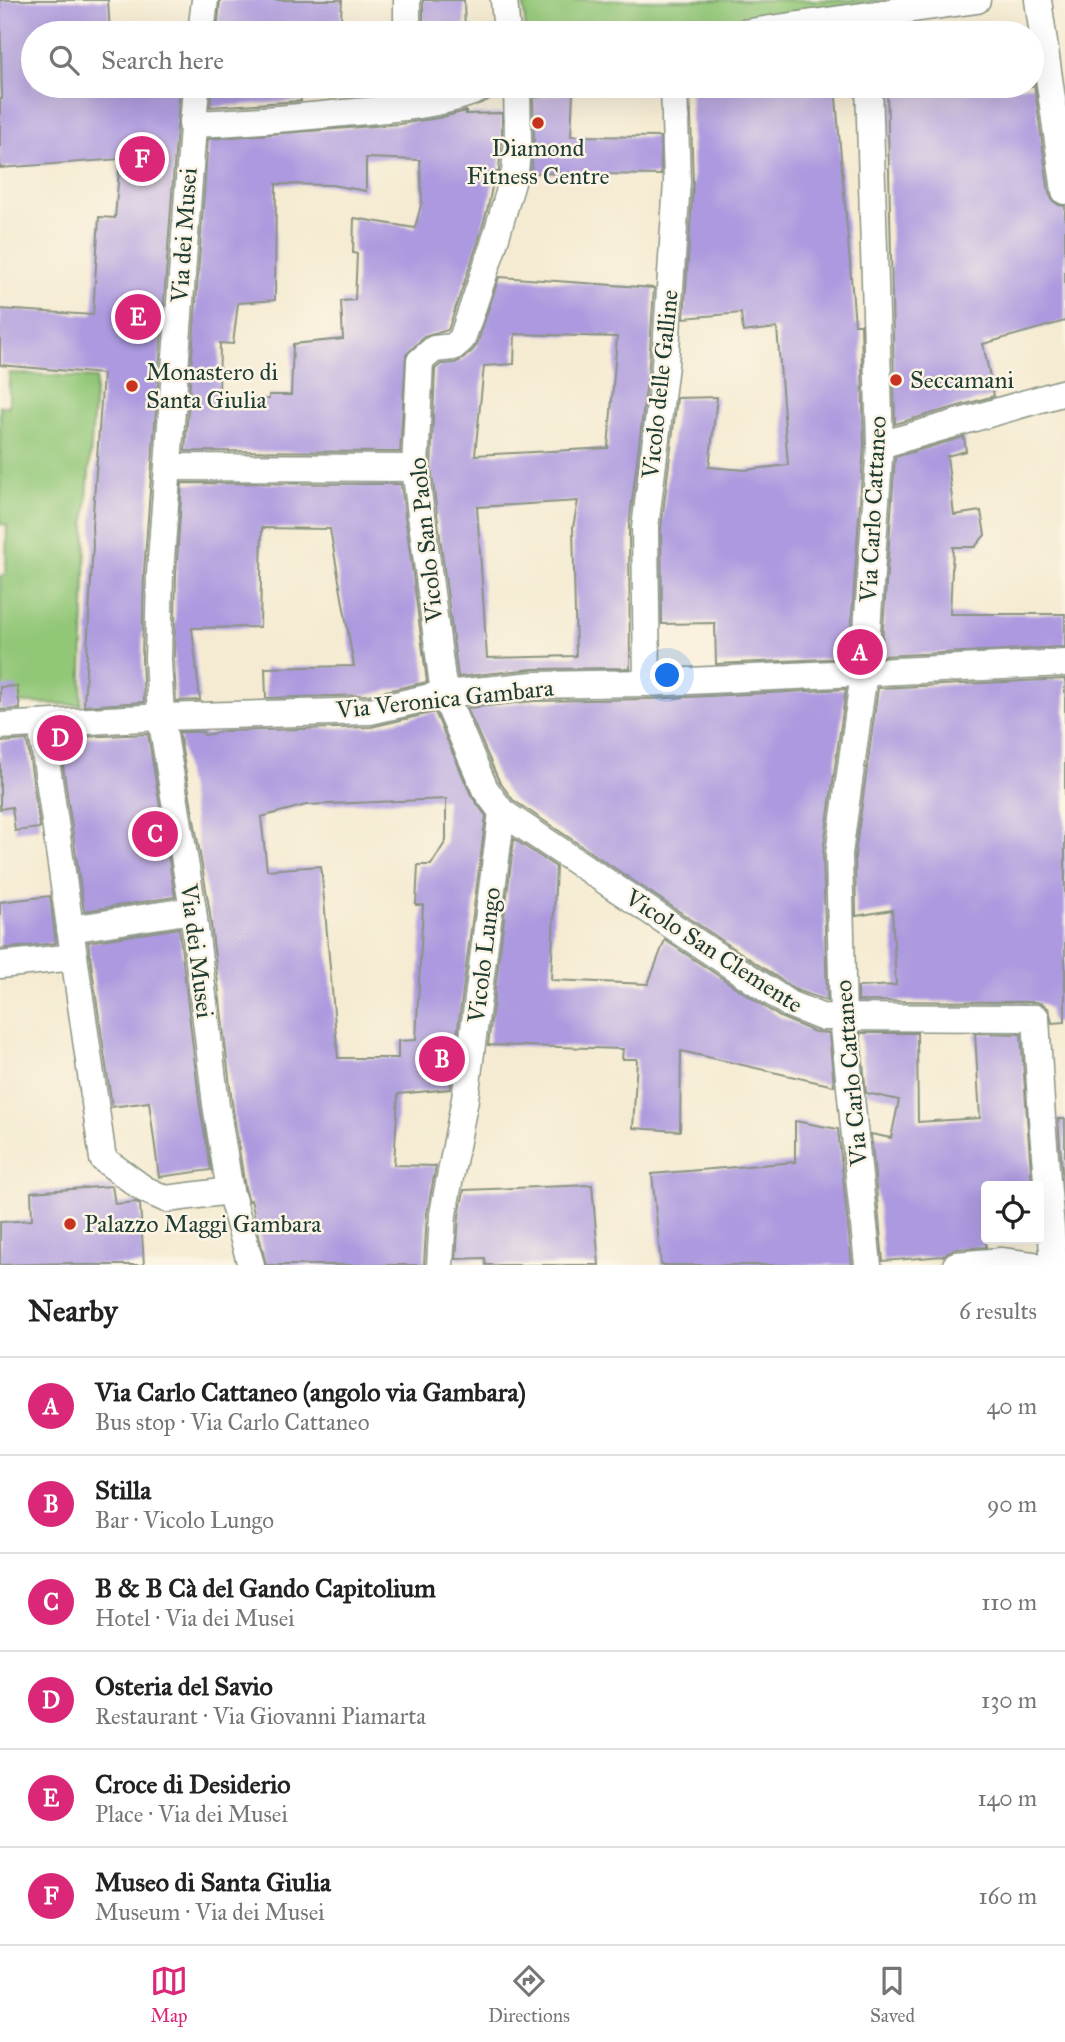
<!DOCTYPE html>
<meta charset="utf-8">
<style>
:root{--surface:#fff;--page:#f2f2f2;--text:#222;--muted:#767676;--line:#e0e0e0;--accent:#db2777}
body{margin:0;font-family:"IM FELL Great Primer",serif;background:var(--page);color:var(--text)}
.controls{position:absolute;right:21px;bottom:21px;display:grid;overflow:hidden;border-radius:7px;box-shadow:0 7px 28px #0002}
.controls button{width:63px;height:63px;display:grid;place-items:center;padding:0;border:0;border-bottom:2px solid var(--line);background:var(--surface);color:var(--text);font:35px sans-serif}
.you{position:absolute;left:668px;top:676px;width:24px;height:24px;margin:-18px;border:5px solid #fff;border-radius:50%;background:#1a73e8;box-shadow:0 0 0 10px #1a73e833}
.badge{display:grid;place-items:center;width:46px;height:46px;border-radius:50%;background:var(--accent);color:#fff;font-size:23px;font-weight:700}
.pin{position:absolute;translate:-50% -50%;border:4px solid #fff;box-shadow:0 2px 7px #0006}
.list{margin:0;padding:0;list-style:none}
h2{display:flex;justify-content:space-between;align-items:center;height:91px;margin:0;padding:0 28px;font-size:30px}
h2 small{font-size:23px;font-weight:400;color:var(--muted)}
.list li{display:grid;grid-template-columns:46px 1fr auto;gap:21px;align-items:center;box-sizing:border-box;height:98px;padding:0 28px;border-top:2px solid var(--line)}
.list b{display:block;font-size:26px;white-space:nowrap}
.list p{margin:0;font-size:23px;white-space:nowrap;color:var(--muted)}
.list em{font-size:23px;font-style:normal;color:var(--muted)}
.icon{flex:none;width:38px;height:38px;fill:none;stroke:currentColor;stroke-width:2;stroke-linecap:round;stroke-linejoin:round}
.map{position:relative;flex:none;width:1065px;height:1265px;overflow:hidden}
.search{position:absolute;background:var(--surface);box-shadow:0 7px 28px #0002;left:21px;right:21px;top:21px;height:77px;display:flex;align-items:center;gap:18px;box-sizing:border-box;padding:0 24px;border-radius:38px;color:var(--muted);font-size:26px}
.sheet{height:679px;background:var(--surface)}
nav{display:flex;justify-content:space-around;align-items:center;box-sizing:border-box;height:98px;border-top:2px solid var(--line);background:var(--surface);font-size:19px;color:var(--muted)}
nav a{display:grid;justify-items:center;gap:4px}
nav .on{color:var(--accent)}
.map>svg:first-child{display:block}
.green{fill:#93c778;stroke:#598256;stroke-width:2}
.building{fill:#ac99df;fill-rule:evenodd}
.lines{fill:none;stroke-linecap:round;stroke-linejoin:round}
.street-casing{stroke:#8a9483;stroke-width:29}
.street{stroke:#fff;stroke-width:26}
.poi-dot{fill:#c8321e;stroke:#fcf5e5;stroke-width:2.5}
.labels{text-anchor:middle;stroke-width:5;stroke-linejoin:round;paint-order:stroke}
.poi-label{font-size:24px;fill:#1f3d34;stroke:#fcf5e5;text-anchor:start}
.street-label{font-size:24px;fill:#1f3d34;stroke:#fcf5e5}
</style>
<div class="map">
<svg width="1065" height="1265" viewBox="0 0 1065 1265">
<rect width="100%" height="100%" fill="#fcf5e5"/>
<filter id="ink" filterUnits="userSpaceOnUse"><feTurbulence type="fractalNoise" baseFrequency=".0143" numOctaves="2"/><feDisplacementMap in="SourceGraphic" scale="14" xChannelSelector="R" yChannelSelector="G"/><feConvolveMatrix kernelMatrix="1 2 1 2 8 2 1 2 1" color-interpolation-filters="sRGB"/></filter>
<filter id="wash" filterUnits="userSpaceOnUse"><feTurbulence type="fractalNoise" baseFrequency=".00686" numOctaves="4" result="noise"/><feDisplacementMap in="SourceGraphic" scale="28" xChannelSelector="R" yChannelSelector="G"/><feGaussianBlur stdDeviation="1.57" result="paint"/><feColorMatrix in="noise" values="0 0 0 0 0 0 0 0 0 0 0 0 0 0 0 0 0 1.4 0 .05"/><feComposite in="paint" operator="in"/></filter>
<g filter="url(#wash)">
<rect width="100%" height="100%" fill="#f5ebd2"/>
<g class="green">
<path d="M523,0H888L657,33H526Z"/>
<path d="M9,373L96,378L85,525L86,545L81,705L3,702L0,576L6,575L7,525L0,524V406H9Z"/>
</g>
<g id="blocks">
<g class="building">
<path d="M0,0H108L110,33H33V86H180L144,572L142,659L144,702L84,706L93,544L92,527L103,374L0,365V309L93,315L99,217L115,218L120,159L0,168V99H2Z"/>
<path d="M220,0H342L340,33H217Z"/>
<path d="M423,0H464L465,33H423Z"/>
<path d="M1032,68L1049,193L1053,201L1059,205L1065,206V321L983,344L994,396L895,424L887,86H1032Z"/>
<path d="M212,86H276L275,92L300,89L301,101L210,107Z"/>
<path d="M690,86H835L855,324H861L864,445L849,658L716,664L715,623L662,624L661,529L677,398L717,397L709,467L745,470L788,465L777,328L743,332L741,313L684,318L693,183Z"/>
<path d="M573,92L571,136L660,137L661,175L531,173L534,140L533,98Z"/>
<path d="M466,111V114L502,113V139L499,169V172H495L488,207L478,242L448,330L424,337L406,355L400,452L185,451L208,139L399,124L438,118ZM366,158L420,160L422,201L415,228L354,218L353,253L357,254L355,300L341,301L343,339L293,344L291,395H269V399L219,400L220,343L233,344L238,303L275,300L276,184L332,185L366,191Z"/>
<path d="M499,277L654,288L649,364L629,526L630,668L533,669L458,677L431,467L435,369L441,364L455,363L463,359L473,350L477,344ZM515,334L617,337L608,448L475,455L484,366L514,364ZM578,501L573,527L576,656L487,658L477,507Z"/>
<path d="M964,437L966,451L947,456L954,515L981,511L985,535L975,547H953L950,614H1065V647L881,656L895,457Z"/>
<path d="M182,483L401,484L427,682L368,695L266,698L265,668L354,666L330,529L262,528L260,627L192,628L200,700L176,701L174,659L176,574Z"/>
<path d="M1065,679V1022L1052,1023L1049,1009L1043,1004L1036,1002L858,1001V987L896,985L892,910L856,916L855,855L878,688Z"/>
<path d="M17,686L20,709L0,710V687Z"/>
<path d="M846,689L823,852L827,1001L796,990L513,800L499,781L467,708L534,701L648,699Z"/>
<path d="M435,712L471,795L486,816L450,1089L398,1094L394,1165L436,1166L427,1213L424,1265H266L251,1200L249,1201L245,1188L232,1103L209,907L179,732H203L204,735L226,731L371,727ZM446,799V841L431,865H418L416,905H423L416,1040L398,1041V1058H338L321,866L267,870L261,817L306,805Z"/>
<path d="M148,734L175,897L84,911L59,738Z"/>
<path d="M27,740L40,828L15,831L12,807L0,809V742Z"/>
<path d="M514,839L556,867L551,980L648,984L665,940L780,1017L815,1032L829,1033L834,1086L681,1051L680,1131L633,1128L637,1059H622L623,1049L488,1045Z"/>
<path d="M50,896L56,943L0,949V902Z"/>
<path d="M179,928L200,1107L211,1170L159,1177L149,1102L112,1107L88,942Z"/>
<path d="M860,1033H917L918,1122L980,1118L975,1033L1021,1034L1032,1186H986V1247L955,1249L948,1252L943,1256L883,1261L871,1134L891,1138L899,1100L866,1093Z"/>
<path d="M1058,1119H1065V1207Z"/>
<path d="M795,1121L838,1129L852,1265H661L652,1174L795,1162Z"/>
<path d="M592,1185L599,1265H486L485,1258L456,1259L459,1216L464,1190Z"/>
<path d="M112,1186L115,1204L136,1202L140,1204L144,1265H72V1263L0,1265V1222L32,1220L31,1192Z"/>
</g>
</g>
</g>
<g filter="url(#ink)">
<use href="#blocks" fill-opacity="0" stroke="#8a9483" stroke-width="2"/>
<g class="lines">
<g class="street-casing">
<g id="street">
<path d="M407,0V33"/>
<path d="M504,0L507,33"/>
<path d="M1038,0L1065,191"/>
<path d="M201,33L205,0"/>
<path d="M743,33L977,0"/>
<path d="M196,86L160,573L158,659L161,717L193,910L216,1105L230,1191L251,1265"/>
<path d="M517,86L518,140L515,172L493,247L462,339L453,347L434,349L420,361L415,468L444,694L485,789L502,812L789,1004L821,1017L1036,1018L1042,1119L1054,1265"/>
<path d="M192,124C243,122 293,118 343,113C387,109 446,106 486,86"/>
<path d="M880,445L1065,392"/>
<path d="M168,467L415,468"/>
<path d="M647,683L645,528L665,365L677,182L674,86"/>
<path d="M41,724L103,1159L144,1189L166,1199L230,1191"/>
<path d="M0,726L161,717L370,711L444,694L533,685L647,683L1065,663"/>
<path d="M70,929L193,910"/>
<path d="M0,965L74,957"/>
<path d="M440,1265L443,1214L465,1099L502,812"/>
<path d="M868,1265L843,1018L839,854L864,673L880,445L869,86"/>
<path d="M956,1265L1001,1261L1033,1265"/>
</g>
</g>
<use href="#street" class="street"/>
</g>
</g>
<g class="poi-dot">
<circle cx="538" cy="123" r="7"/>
<circle cx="896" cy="380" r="7"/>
<circle cx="132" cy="386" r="7"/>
<circle cx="70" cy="1224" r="7"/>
</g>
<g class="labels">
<g class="poi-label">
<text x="538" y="156" text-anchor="middle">Diamond<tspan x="538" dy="28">Fitness Centre</tspan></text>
<text x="146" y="380">Monastero di<tspan x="146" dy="28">Santa Giulia</tspan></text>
<text x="910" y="388">Seccamani</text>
<text x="84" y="1232">Palazzo Maggi Gambara</text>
</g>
<g class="street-label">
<text transform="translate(184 235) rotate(-86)" y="8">Via dei Musei</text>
<text transform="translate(660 384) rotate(-84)" y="8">Vicolo delle Galline</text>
<text transform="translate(873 509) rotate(-87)" y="8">Via Carlo Cattaneo</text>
<text transform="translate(426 540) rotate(-96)" y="8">Vicolo San Paolo</text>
<text transform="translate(445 699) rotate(-6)" y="8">Via Veronica Gambara</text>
<text transform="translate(197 951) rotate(83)" y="8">Via dei Musei</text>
<text transform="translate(714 951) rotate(33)" y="8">Vicolo San Clemente</text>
<text transform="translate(484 955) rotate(-83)" y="8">Vicolo Lungo</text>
<text transform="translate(851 1073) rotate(-95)" y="8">Via Carlo Cattaneo</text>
</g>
</g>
</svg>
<div class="controls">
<button><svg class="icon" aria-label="locate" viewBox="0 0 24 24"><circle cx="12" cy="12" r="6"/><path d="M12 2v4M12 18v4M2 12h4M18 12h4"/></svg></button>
</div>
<div class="you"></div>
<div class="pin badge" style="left:860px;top:652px">A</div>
<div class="pin badge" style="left:442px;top:1059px">B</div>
<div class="pin badge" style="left:155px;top:834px">C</div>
<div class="pin badge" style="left:60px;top:738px">D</div>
<div class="pin badge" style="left:138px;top:317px">E</div>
<div class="pin badge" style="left:142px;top:159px">F</div>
<div class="search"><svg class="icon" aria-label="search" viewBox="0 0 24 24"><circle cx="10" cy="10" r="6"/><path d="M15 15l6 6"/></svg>Search here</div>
</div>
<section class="sheet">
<h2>Nearby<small>6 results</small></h2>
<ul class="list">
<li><span class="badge">A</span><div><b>Via Carlo Cattaneo (angolo via Gambara)</b><p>Bus stop · Via Carlo Cattaneo</p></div><em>40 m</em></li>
<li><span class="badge">B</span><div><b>Stilla</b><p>Bar · Vicolo Lungo</p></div><em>90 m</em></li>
<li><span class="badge">C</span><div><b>B &amp; B Cà del Gando Capitolium</b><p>Hotel · Via dei Musei</p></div><em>110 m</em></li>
<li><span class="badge">D</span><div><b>Osteria del Savio</b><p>Restaurant · Via Giovanni Piamarta</p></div><em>130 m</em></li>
<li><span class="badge">E</span><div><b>Croce di Desiderio</b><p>Place · Via dei Musei</p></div><em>140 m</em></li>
<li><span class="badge">F</span><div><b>Museo di Santa Giulia</b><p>Museum · Via dei Musei</p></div><em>160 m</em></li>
</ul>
</section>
<nav>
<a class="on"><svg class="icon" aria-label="map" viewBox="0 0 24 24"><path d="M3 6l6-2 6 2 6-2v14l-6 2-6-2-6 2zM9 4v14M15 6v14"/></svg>Map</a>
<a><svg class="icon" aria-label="directions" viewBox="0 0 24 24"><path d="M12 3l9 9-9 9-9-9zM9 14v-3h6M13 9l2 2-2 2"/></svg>Directions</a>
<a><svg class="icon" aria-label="saved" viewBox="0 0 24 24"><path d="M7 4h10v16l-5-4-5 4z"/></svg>Saved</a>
</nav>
